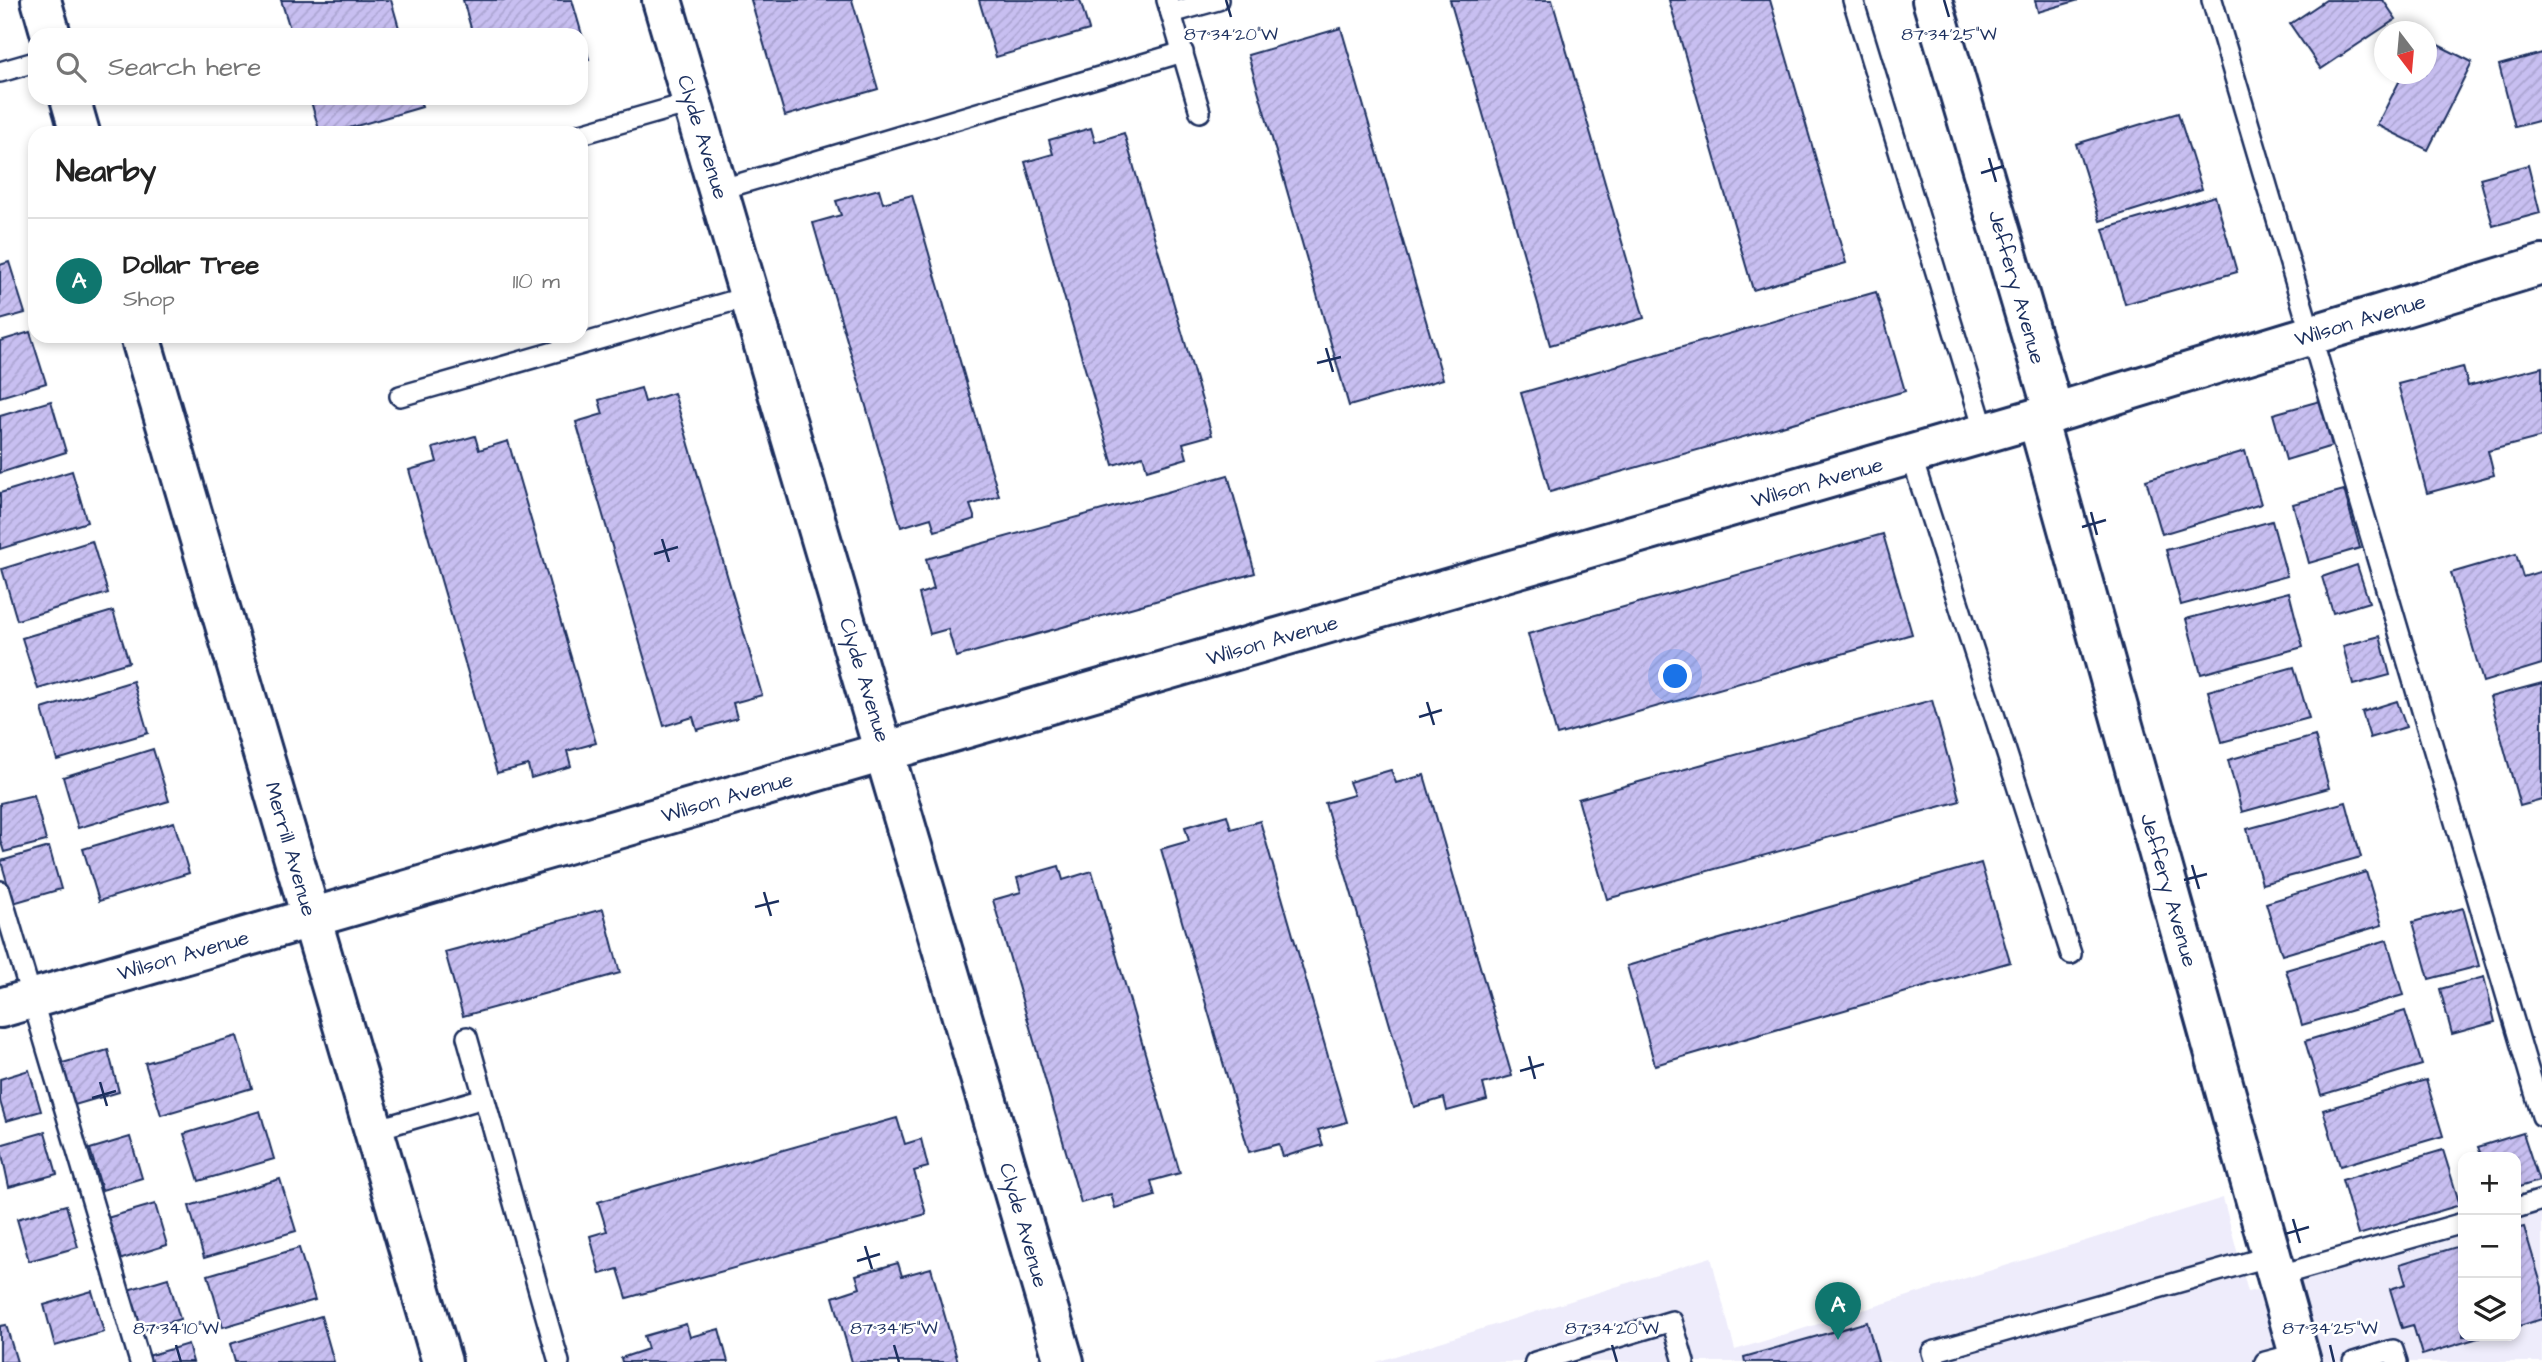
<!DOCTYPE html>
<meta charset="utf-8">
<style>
:root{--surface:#fff;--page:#f2f2f2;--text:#222;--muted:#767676;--line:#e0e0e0;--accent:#0f766e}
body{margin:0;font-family:"Architects Daughter",sans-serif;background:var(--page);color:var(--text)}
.controls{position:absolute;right:21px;bottom:21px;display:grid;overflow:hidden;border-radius:14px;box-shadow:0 4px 10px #0003}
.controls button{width:63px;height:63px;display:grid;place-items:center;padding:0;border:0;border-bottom:2px solid var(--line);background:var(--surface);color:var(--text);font:35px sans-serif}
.compass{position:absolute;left:2374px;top:21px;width:63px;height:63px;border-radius:50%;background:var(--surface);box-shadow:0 4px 10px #0003;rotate:164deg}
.you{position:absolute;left:1676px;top:677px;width:24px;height:24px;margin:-18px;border:5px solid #fff;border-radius:50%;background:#1a73e8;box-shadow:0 0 0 10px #1a73e833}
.badge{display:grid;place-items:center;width:46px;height:46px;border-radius:50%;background:var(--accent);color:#fff;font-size:23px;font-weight:700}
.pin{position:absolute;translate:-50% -58px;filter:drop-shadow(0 2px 4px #0008)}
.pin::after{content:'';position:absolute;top:37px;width:24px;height:21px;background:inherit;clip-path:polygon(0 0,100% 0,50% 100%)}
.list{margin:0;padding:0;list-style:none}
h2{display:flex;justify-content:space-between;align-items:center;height:91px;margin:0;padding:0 28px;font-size:30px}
h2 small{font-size:23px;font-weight:400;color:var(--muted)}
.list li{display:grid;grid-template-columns:46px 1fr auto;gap:21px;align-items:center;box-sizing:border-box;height:126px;padding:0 28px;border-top:2px solid var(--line)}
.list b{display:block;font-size:26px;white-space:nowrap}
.list p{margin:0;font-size:23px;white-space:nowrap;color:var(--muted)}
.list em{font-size:23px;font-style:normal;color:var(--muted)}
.icon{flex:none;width:38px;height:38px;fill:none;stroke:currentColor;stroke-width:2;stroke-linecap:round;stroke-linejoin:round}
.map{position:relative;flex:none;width:2542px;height:1362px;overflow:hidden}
.search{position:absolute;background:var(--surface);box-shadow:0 4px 10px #0003;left:28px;top:28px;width:560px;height:77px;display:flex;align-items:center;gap:18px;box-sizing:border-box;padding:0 24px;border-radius:21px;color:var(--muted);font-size:26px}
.panel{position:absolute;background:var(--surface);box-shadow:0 4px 10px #0003;left:28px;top:126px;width:560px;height:217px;border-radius:21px}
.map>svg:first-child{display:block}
.built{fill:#eeecfb}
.building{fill:url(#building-hatch);stroke:#1b2f5e;stroke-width:2}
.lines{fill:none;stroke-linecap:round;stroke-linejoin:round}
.service-casing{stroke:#1b2f5e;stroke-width:24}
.minor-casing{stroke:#1b2f5e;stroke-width:44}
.service{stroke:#fff;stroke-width:19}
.minor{stroke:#fff;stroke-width:38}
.ticks{fill:none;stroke:#1b2f5e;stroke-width:2.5}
.labels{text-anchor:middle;stroke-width:5;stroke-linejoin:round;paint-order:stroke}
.street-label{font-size:21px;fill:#1b2f5e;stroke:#fff}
.ticks-label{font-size:18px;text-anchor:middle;fill:#1b2f5e;stroke:#fff;stroke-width:5;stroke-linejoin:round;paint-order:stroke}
</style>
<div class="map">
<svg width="2542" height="1362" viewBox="0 0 2542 1362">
<defs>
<pattern id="building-hatch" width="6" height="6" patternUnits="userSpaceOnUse" patternTransform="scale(1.75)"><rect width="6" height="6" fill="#c8bff1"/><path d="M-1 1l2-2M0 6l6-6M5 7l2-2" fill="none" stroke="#aba4d1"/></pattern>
</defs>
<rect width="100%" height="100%" fill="#fff"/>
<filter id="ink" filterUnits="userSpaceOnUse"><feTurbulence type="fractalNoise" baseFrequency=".0143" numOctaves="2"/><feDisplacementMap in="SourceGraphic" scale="14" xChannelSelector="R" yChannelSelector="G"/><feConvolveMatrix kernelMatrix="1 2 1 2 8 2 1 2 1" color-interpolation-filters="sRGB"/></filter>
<g filter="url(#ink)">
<path class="built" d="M2223,1198L2248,1292L2463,1232V1336H2516V1217L2542,1210V1362H1376L1711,1257L1735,1350Z"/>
<g class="building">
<path d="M281,0H391L401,35H292Z"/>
<path d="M463,0H572L589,59L581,61V35H473Z"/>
<path d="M751,0H852L878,89L785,116Z"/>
<path d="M979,0H1080L1089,30L996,57Z"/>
<path d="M1450,0H1552L1644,318L1550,345Z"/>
<path d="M1669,0H1770L1846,263L1753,290Z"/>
<path d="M2035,0H2079L2038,12Z"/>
<path d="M2326,0H2383L2396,19L2321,69L2290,24Z"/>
<path d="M1341,28L1443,379L1349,406L1248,55Z"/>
<path d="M2426,39L2472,62L2428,150L2377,125L2403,74H2426Z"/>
<path d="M2542,53V120L2515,127L2499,65Z"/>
<path d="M310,98H419L422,107L332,133H320Z"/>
<path d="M2178,113L2202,189L2100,221L2076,144Z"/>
<path d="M1091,128L1095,142L1124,133L1212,435L1183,443L1187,458L1147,470L1143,456L1113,465L1025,162L1053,154L1049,140Z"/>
<path d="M2528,165L2540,213L2493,226L2480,178Z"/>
<path d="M879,189L883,203L912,195L999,496L970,505L975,519L935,531L931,518L901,527L813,223L841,215L836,201Z"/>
<path d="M2215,196L2237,272L2125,304L2103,229Z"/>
<path d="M9,262L25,313L0,320V265Z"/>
<path d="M1876,292L1905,391L1550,492L1521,393Z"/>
<path d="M30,332L46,383L0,397V341Z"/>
<path d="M2463,367L2468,386L2542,367V437L2488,451L2494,475L2427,493L2398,384Z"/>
<path d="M641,388L645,402L674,393L762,695L733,703L737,718L697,730L693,717L664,726L576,422L603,414L599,400Z"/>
<path d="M51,401L66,452L0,473V416Z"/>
<path d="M2320,401L2332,446L2286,460L2273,414Z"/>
<path d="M475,436L479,450L508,441L596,743L567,751L571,766L531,778L528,765L497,773L409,470L437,462L433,448Z"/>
<path d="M2245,451L2261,504L2162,534L2146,480Z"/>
<path d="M72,471L87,522L0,549V493Z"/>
<path d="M1228,475L1255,573L956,657L948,629L930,634L919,594L934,589L926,559Z"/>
<path d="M2344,490L2360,548L2309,563L2293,504Z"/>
<path d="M2272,521L2287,576L2181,605L2166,550Z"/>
<path d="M1883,534L1912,634L1557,735L1528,634Z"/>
<path d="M92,541L108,593L17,620L2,569Z"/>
<path d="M2516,554L2523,577L2542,571V664L2483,682L2451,573Z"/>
<path d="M2357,565L2369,602L2333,613L2322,577Z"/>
<path d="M2289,592L2303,647L2201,674L2186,619Z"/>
<path d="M113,611L129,662L38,689L22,638Z"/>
<path d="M2380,636L2390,675L2353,685L2343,646Z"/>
<path d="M2294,667L2309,718L2222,742L2208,691Z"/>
<path d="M133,681L148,733L57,760L42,709Z"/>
<path d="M2542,683V800L2520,806L2490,697Z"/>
<path d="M1932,700L1960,801L1607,899L1578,799Z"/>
<path d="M2397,701L2406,727L2370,738L2362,712Z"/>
<path d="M2315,736L2329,788L2242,812L2228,760Z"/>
<path d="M153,749L169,801L78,828L63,777Z"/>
<path d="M1391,770L1396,783L1424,775L1512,1076L1483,1084L1487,1100L1447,1111L1444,1098L1414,1107L1325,803L1354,795L1349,782Z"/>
<path d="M34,795L46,841L4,852L0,839V803Z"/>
<path d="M2346,802L2361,857L2262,884L2247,829Z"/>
<path d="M1227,815L1231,829L1260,821L1347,1122L1318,1130L1323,1145L1283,1157L1279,1144L1249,1152L1161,849L1189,841L1185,827Z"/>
<path d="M174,822L189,873L99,901L83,849Z"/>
<path d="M49,847L61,889L13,903L1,861Z"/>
<path d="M1981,863L2010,962L1655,1065L1627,966Z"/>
<path d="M1059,866L1063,880L1092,871L1180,1173L1151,1181L1155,1196L1115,1208L1111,1194L1081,1203L993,900L1021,892L1017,878Z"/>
<path d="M2366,872L2382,925L2282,955L2266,903Z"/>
<path d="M2463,908L2479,966L2429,979L2413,922Z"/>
<path d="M603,909L620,973L463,1016L445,952Z"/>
<path d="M2387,940L2403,995L2302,1025L2286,970Z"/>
<path d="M2484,977L2495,1022L2452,1034L2440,989Z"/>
<path d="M2405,1011L2422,1065L2321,1095L2305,1041Z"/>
<path d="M237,1036L252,1088L161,1115L145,1063Z"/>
<path d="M108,1050L119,1092L71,1106L59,1064Z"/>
<path d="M29,1070L41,1111L6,1121L0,1101V1079Z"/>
<path d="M2426,1080L2443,1136L2340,1166L2323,1110Z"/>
<path d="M260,1111L274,1159L199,1181L184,1134Z"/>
<path d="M897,1118L905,1144L921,1139L928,1167L914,1171L926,1214L627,1298L618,1269L600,1274L590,1236L607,1231L598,1202Z"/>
<path d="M45,1132L57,1174L9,1187L0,1145Z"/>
<path d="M2523,1133L2539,1181L2516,1188V1157H2482L2478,1147Z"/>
<path d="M130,1137L142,1178L102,1190L90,1149Z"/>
<path d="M2443,1150L2460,1205L2358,1235L2342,1180Z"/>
<path d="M280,1179L296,1231L204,1258L189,1206Z"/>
<path d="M155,1204L167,1245L119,1260L107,1218Z"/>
<path d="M66,1205L78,1247L29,1261L17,1219Z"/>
<path d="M2524,1227L2542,1287V1319L2516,1327V1229Z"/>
<path d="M2463,1245V1336H2485L2422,1355L2413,1325L2402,1328L2390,1289L2406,1284L2400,1264Z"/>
<path d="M299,1248L315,1300L223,1327L208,1275Z"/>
<path d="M898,1263L902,1276L931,1268L958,1362H852L833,1297L860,1288L856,1275Z"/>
<path d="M168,1278L180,1319L140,1331L128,1290Z"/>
<path d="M92,1291L104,1332L55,1346L44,1305Z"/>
<path d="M321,1316L334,1362H235L230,1344Z"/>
<path d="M1867,1322L1878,1362H1745L1744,1357Z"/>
<path d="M686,1324L690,1337L719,1329L728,1362H622L621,1358L648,1349L644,1336Z"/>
<path d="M6,1325L17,1362H0V1326Z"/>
<path d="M188,1344L193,1362H150L148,1356Z"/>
</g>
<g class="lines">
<g class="service-casing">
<g id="service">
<path d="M1167,0L1200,112"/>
<path d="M1853,0L1985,433"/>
<path d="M2212,0L2542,1116"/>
<path d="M1171,13L1218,0"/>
<path d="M0,72L35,62"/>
<path d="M581,134L693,102"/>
<path d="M719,190L1183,52"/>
<path d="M400,396L750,296"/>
<path d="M1911,455L2071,954"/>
<path d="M0,891L140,1362"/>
<path d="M467,1037L559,1362"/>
<path d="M374,1130L484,1098"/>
<path d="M2516,1208L2542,1200"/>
<path d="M2277,1276L2463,1223"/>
<path d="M1535,1362L1672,1321L1684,1362"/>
<path d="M1935,1362L1932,1352L2271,1256"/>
<path d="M2265,1362L2299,1353"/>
<path d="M2354,1362L2393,1350L2397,1362"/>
</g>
</g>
<g class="minor-casing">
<g id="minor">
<path d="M41,0L51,35"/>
<path d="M662,0L1064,1362"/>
<path d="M1932,0L2054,413"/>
<path d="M70,98L80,133"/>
<path d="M140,336L442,1362"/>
<path d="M2037,418L2301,1362"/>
<path d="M0,1008L2054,413L2542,265"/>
</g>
</g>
<use href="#service" class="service"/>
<use href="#minor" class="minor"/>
</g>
</g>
<path class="ticks" d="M1226,0L1231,17M1944,0L1949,17M1989,158L1996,182M1981,173L2004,166M1326,348L1333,372M1317,363L1341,357M2091,512L2097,535M2082,527L2106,520M662,539L669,562M654,554L678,547M1427,702L1434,725M1419,717L1442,710M2192,865L2199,889M2184,880L2207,874M764,892L771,916M755,907L779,901M1529,1056L1535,1079M1520,1071L1544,1064M100,1082L107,1106M92,1098L116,1091M2293,1219L2300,1243M2285,1234L2309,1227M865,1246L872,1269M857,1261L880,1254M176,1345L181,1362M894,1345L899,1362M1612,1345L1617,1362M2330,1345L2334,1362"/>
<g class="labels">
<g class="street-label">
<text transform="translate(703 137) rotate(73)" y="7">Clyde Avenue</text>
<text transform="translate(2017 287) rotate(74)" y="7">Jeffery Avenue</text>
<text transform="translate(2360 320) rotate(-17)" y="7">Wilson Avenue</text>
<text transform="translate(1817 482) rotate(-16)" y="7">Wilson Avenue</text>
<text transform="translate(1272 640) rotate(-16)" y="7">Wilson Avenue</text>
<text transform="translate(865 680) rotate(73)" y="7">Clyde Avenue</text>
<text transform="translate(727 797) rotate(-16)" y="7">Wilson Avenue</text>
<text transform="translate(291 849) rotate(74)" y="7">Merrill Avenue</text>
<text transform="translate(2169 890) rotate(74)" y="7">Jeffery Avenue</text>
<text transform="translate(183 955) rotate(-16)" y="7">Wilson Avenue</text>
<text transform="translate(1024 1225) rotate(74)" y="7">Clyde Avenue</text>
</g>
</g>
<g class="ticks-label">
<text x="1231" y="40">87°34'20"W</text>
<text x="1949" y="40">87°34'25"W</text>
<text x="176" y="1334">87°34'10"W</text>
<text x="894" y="1334">87°34'15"W</text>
<text x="1612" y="1334">87°34'20"W</text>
<text x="2330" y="1334">87°34'25"W</text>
</g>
</svg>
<div class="controls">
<button>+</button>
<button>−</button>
<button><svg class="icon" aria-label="layers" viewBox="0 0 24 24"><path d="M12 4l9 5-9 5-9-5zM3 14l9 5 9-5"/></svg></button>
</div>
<svg class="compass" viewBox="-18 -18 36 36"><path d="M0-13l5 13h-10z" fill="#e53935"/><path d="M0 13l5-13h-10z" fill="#767676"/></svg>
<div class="you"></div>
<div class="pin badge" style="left:1838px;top:1340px">A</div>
<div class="search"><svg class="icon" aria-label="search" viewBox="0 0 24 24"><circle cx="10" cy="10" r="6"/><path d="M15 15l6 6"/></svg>Search here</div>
<section class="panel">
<h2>Nearby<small></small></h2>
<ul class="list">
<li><span class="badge">A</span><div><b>Dollar Tree</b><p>Shop</p></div><em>110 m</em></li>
</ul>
</section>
</div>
